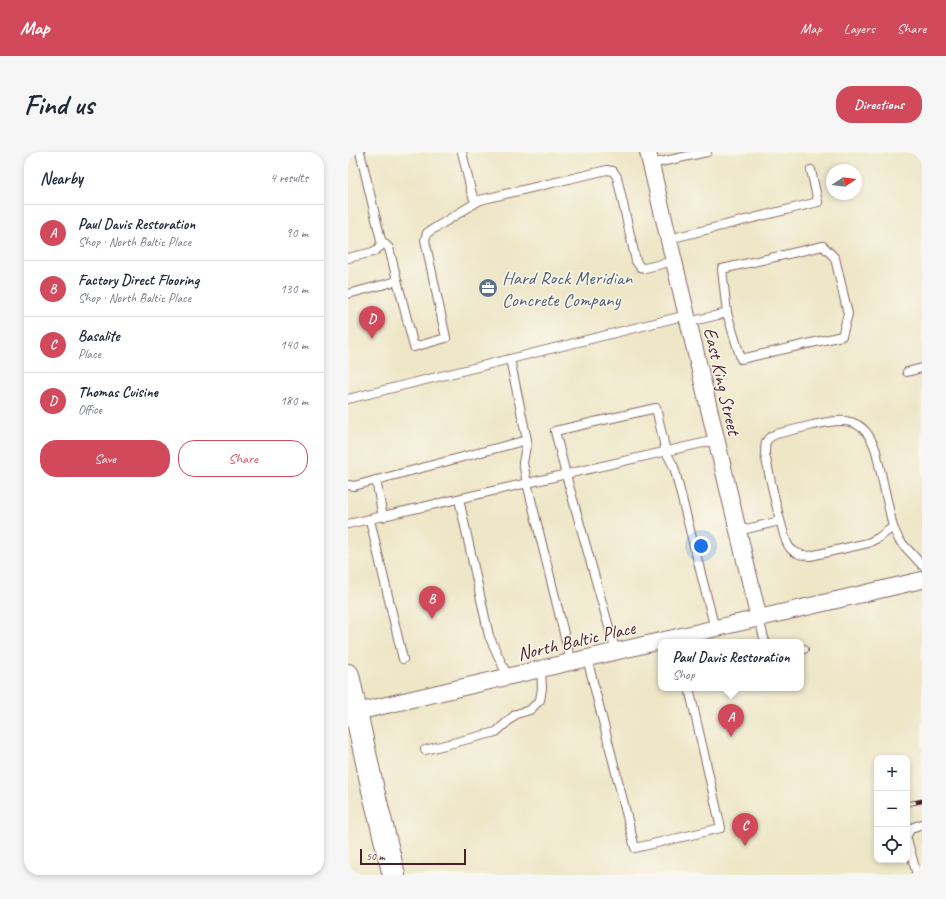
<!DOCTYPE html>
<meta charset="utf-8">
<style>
:root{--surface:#fff;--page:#f6f6f7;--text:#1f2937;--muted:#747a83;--line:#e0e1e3;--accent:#d1495b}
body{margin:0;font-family:Caveat,sans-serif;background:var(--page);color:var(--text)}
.controls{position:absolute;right:12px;bottom:12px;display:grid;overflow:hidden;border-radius:8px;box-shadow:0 2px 6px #0003}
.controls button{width:36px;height:36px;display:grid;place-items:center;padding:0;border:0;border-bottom:1px solid var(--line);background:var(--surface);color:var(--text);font:20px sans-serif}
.compass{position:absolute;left:478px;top:12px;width:36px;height:36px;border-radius:50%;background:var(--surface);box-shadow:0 2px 6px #0003;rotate:77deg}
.scale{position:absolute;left:12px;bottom:10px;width:106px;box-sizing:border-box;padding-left:4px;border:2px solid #4a1f2b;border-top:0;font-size:11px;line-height:14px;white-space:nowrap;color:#4a1f2b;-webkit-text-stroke:3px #fbf7ec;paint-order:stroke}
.you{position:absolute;left:353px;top:394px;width:14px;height:14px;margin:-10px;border:3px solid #fff;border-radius:50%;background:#1a73e8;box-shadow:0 0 0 6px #1a73e833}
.badge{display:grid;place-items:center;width:26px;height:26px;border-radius:50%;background:var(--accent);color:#fff;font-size:13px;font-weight:700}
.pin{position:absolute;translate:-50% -33px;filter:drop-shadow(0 1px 2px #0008)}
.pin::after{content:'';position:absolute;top:21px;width:14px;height:12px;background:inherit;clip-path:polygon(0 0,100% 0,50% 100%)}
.popup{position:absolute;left:310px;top:487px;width:146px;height:52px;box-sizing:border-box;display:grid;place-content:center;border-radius:8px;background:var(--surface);filter:drop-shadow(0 1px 3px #0005);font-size:13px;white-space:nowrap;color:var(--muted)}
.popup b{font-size:15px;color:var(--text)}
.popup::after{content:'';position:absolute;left:50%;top:100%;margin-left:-8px;border:8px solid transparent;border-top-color:var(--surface)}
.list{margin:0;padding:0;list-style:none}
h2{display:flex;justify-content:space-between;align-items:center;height:52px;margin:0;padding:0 16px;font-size:17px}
h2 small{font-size:13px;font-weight:400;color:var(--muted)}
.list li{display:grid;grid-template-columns:26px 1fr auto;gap:12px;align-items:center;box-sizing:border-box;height:56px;padding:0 16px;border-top:1px solid var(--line)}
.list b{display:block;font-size:15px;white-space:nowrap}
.list p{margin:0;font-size:13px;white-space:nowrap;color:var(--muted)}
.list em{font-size:13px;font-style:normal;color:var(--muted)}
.actions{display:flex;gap:8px;padding:12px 16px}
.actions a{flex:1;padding:9px 0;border:1px solid var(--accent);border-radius:16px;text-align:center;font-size:14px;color:var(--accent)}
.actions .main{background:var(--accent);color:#fff}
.icon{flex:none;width:22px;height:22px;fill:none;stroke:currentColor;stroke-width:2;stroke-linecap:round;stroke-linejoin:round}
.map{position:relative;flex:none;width:574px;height:723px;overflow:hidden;border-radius:16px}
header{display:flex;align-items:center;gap:24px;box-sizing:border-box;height:56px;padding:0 20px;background:var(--accent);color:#fff}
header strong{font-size:19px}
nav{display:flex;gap:22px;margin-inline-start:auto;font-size:14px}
.intro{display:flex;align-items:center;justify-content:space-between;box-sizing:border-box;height:96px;padding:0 24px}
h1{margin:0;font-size:28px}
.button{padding:10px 18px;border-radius:16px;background:var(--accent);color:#fff;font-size:14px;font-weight:700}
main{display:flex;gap:24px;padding:0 24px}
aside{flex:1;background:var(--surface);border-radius:16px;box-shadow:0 2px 6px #0003}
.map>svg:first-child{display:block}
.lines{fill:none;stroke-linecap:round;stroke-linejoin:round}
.lane-casing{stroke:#836562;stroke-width:10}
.street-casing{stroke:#836562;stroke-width:18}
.secondary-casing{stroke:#836562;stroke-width:24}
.lane{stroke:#fff;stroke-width:8}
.street{stroke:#fff;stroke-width:16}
.secondary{stroke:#fff;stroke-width:22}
.rail-casing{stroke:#4a1f2b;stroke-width:4.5}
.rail{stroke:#fbf7ec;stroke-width:3;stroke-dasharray:9;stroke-linecap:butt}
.labels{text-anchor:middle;stroke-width:3;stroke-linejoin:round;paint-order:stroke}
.service-label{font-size:19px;fill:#4e5e75;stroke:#fbf7ec;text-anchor:start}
.street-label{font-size:19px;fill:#4a1f2b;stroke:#fbf7ec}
</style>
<header>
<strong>Map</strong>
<nav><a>Map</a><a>Layers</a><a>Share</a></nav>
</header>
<div class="intro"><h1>Find us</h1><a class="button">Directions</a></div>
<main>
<aside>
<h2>Nearby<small>4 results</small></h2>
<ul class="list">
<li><span class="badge">A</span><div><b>Paul Davis Restoration</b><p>Shop · North Baltic Place</p></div><em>90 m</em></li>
<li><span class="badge">B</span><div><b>Factory Direct Flooring</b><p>Shop · North Baltic Place</p></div><em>130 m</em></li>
<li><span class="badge">C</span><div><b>Basalite</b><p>Place</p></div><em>140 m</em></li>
<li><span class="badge">D</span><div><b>Thomas Cuisine</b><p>Office</p></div><em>180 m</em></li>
</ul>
<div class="actions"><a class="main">Save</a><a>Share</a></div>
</aside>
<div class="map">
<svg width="574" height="723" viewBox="0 0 574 723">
<rect width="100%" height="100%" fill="#fbf7ec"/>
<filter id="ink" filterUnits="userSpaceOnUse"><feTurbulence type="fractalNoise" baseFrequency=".025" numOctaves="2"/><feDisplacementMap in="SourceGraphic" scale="8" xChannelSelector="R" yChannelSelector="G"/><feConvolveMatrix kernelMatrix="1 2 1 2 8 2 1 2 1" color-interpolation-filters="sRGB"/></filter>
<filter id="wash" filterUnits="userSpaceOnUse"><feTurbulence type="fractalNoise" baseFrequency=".012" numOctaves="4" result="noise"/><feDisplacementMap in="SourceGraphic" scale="16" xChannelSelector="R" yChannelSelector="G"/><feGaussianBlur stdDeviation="0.9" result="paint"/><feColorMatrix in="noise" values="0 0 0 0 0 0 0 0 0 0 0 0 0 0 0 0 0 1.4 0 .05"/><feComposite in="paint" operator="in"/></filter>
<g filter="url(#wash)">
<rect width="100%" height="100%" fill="#ede6c7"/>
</g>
<g filter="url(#ink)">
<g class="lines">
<g class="lane-casing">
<g id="lane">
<path d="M114,0L123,39L126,47L132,48L259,18L265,19L269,25L288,109L292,115L297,116L326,109"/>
<path d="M303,12L359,0"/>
<path d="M321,87L470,50L463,18"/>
<path d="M33,88L41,96L66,195L98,186L77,88L79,81L132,48"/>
<path d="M0,106L25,100L32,95L33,88L12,0"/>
<path d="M0,142L49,129"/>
<path d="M340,170L379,161L393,207L494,184L500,162L487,106L475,94L374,117L379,161"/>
<path d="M162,207L339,163"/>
<path d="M559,220L574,216"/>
<path d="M0,247L162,207L179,288L175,311L179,331L223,510"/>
<path d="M28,328L35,365"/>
<path d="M0,333L6,334L179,288"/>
<path d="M111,347L141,484L160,525"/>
<path d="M22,368L55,507"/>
<path d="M0,372L368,288"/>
<path d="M545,375L530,386L520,391L462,404C454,403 447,402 442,396C437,390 436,382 434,375C427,351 422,326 417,302C417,290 417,287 428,282C441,279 453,276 465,273C496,266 516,264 528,299L545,375L551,388L574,413"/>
<path d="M390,379L432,369"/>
<path d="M411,467L417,490"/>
<path d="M453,498L456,497"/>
<path d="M268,500L218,323L207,279L308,256L318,300L326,315L367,477"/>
<path d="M239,506L287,696L373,676L341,536"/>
<path d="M77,598L148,580L168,562L182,558L192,548L194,536L193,517"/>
<path d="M559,683L563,676L574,672"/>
<path d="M559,687L569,723"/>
</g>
</g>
<g class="street-casing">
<g id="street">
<path d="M300,0L411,467"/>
<path d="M0,562L574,428"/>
</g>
</g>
<g class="secondary-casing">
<path id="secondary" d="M0,523L25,638L46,723"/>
</g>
<use href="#lane" class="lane"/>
<use href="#street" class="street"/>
<use href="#secondary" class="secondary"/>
<g class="rail-casing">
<path id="rail" d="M559,652L574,649"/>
</g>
<use href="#rail" class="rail"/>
</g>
</g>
<defs>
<g id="office-disc" transform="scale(1)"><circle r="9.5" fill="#5c6f8a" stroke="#fbf7ec"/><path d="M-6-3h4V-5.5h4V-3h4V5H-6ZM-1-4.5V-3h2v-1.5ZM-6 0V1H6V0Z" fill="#fff"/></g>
</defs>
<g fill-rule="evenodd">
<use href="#office-disc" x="140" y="136"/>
</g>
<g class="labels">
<g class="service-label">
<text x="154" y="132">Hard Rock Meridian<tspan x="154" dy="22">Concrete Company</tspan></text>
</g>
<g class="street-label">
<text transform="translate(375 229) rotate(77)" y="7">East King Street</text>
<text transform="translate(228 488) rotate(-13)" y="7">North Baltic Place</text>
</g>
</g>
</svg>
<div class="controls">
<button>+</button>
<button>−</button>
<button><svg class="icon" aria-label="locate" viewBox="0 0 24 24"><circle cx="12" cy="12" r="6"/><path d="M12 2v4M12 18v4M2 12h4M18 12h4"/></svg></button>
</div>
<svg class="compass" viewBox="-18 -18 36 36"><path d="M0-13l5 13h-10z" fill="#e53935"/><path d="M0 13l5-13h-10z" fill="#747a83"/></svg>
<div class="scale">50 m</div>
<div class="you"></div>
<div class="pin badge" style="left:383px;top:585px">A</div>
<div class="popup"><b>Paul Davis Restoration</b>Shop</div>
<div class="pin badge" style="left:84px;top:467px">B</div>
<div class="pin badge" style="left:397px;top:694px">C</div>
<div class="pin badge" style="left:24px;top:187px">D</div>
</div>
</main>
